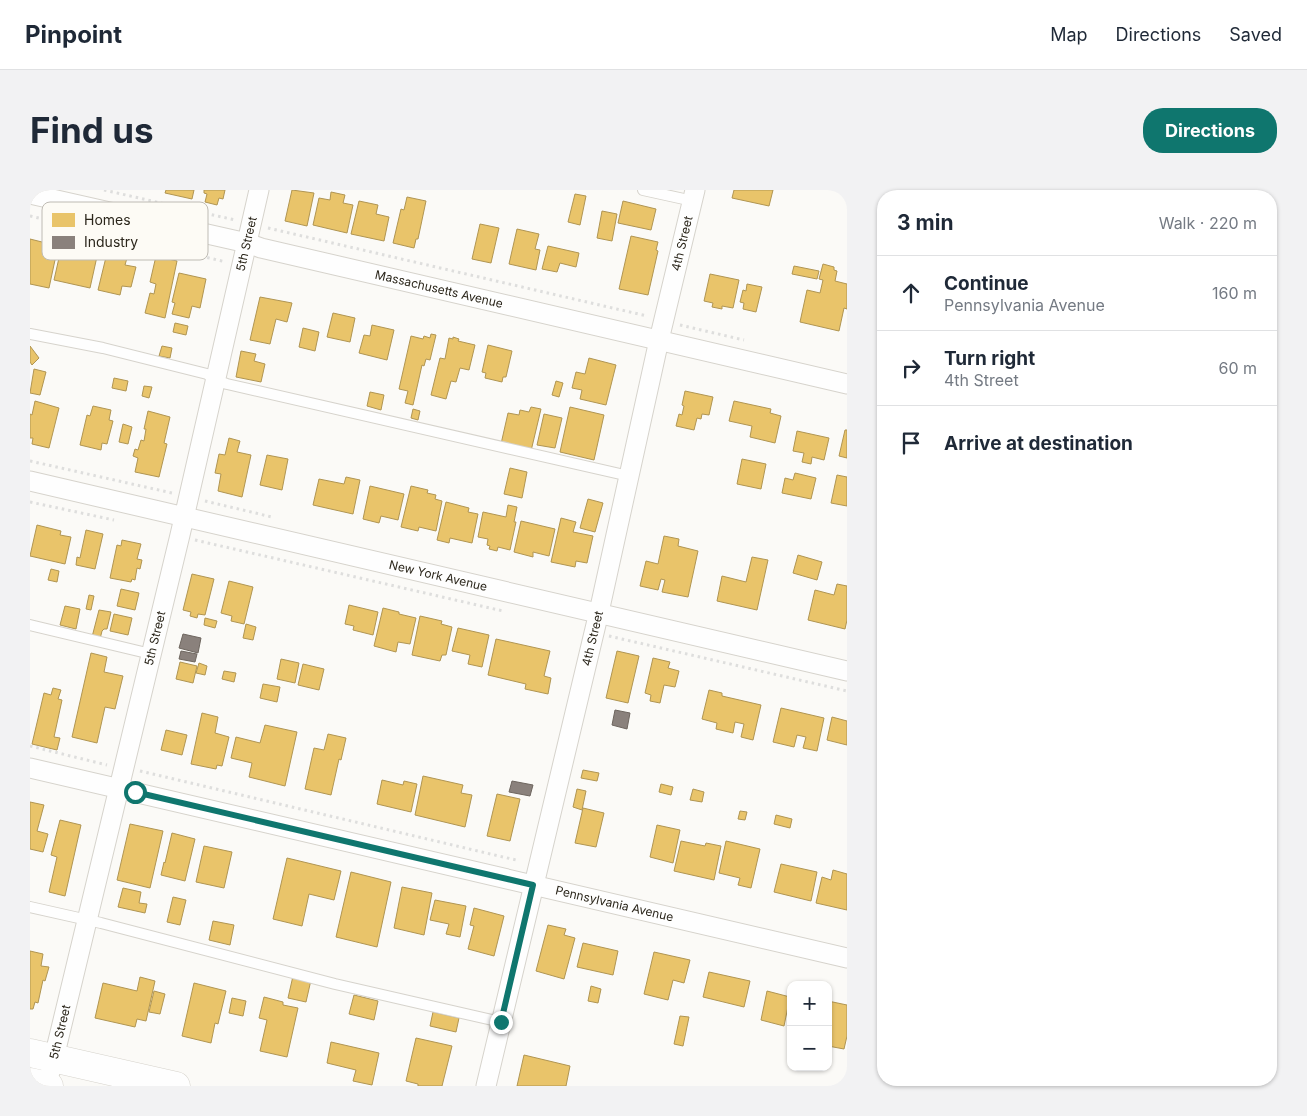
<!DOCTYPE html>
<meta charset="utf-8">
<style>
:root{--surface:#fff;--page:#f2f2f3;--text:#1f2937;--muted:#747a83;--line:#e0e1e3;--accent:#0f766e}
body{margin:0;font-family:Inter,sans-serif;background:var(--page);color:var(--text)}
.controls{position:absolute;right:15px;bottom:15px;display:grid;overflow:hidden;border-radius:10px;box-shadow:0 1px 4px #0004}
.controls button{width:45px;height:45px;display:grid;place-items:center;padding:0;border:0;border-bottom:1px solid var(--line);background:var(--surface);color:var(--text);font:25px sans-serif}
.stop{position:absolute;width:15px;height:15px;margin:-11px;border:4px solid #0f766e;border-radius:50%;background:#fff}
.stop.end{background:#0f766e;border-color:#fff;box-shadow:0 1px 5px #0008}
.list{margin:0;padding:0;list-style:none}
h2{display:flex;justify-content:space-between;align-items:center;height:65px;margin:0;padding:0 20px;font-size:21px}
h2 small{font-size:16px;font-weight:400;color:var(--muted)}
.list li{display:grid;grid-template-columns:32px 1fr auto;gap:15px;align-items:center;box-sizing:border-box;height:75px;padding:0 20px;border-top:1px solid var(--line)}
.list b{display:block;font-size:19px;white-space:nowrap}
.list p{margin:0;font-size:16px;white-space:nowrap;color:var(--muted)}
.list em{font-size:16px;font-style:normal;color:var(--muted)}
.icon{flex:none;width:28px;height:28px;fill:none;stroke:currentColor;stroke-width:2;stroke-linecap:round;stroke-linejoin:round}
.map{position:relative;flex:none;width:817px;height:896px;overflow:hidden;border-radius:20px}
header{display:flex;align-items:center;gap:30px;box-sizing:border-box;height:70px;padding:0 25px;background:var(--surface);border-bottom:1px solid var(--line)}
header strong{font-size:24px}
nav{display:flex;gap:28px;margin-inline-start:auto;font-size:18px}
.intro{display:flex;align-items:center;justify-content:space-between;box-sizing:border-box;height:120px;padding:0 30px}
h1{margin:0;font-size:35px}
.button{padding:12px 22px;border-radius:20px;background:var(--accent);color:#fff;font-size:18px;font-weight:700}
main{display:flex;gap:30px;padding:0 30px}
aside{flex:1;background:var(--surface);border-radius:20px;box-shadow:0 1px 4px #0004}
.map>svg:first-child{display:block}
.homes{fill:#e9c46a;stroke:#b09552}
.industry{fill:#8a817c;stroke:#6e665f}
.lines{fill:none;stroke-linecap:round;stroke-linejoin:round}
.service-casing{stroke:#d6d3cc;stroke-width:12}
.minor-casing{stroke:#d6d3cc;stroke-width:21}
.secondary-casing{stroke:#d6d3cc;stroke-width:29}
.path{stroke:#dededd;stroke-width:3;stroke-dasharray:2.5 4;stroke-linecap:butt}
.service{stroke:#fefefe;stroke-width:10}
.minor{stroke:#fefefe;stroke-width:19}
.secondary{stroke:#fefefe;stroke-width:28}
.route{stroke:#0f766e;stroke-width:6}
.labels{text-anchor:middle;stroke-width:5;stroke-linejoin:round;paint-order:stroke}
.street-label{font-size:12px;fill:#2b261b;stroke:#fdfbf5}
.key{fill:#fdfbf5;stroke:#bebbb4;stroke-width:1}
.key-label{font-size:14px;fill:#2b261b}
</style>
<header>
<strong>Pinpoint</strong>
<nav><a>Map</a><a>Directions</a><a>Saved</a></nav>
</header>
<div class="intro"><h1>Find us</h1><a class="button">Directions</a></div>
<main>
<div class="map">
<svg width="817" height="896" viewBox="0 0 817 896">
<rect width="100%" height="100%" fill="#fbfaf7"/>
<g class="homes">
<path d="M136,0H164L162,9L135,3Z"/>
<path d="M174,0H195L193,9L189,8L187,15L175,12L177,4L174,3Z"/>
<path d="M262,0L284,3L277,36L255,31Z"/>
<path d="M704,0H743L739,16L702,8Z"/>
<path d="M301,2L315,5L313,13L323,15L317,43L283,35L289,8L300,10Z"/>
<path d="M545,4L556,6L550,35L538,32Z"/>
<path d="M377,7L396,11L388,49H386L384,58L363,53L371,19L374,20Z"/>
<path d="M329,11L348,15L346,24L359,27L354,51L321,44Z"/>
<path d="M593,11L626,19L621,40L588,33Z"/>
<path d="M572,21L587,24L582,51L567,48Z"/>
<path d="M450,34L469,38L461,73L442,69Z"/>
<path d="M487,39L509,44L505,59L510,60L506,80L479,74Z"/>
<path d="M601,46L628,52L626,60L628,61L618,105L589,99Z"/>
<path d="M0,49L28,56L19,98L0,94Z"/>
<path d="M518,56L549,63L546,77L530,73L527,82L512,79Z"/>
<path d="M31,59L53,64L54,59L68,62L60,98L24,90Z"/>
<path d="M77,63L97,68L95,75L106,77L101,97L92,96L90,105L68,100Z"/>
<path d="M126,66L147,71L135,128L115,123L120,103L124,104L126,94L120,92Z"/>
<path d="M793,74L804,77V80L807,81L805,91L817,94V119L814,118L809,141L770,132L777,100L790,103L793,90L789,89Z"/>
<path d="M764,76L789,81L787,89L762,84Z"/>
<path d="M149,83L176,89L170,118L162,116L159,128L142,124L145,113L142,112Z"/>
<path d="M680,84L709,90L703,118L692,116V119L682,117L683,113L674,111Z"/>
<path d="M717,94L732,97L726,122L713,119L714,113L710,112L713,100L716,101Z"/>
<path d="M230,107L262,113L257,132L246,129L240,154L220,150Z"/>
<path d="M303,123L325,128L320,152L297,147Z"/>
<path d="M145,133L158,136L156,145L143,142Z"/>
<path d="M342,135L364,140L357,170L329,163L334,145L340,146Z"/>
<path d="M273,138L289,142L285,161L269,157Z"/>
<path d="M401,144L406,145L400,170L396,169L394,176L392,175L383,215L375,213L378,201L369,199L381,146L393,149L394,146L400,148Z"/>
<path d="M423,147L429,149L428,151L445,155L439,180L430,178L426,192L421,191L416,209L401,205L410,168L415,169L419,148L423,149Z"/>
<path d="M458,155L482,161L476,187H473L472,192L455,188L456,183L452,182Z"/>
<path d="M0,156L9,168L2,175L0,172Z"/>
<path d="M132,156L142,158L140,168L129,166Z"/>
<path d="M211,161L226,164L224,171L235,174L231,192L206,187Z"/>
<path d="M559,168L586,175L576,215L550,209L552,200L542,198L546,182L555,184Z"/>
<path d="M4,179L16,182L10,205L0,203Z"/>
<path d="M84,188L98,191L96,201L82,198Z"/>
<path d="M526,191L533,193L529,207L522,205Z"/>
<path d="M114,196L122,197L119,208L112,206Z"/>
<path d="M655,201L683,207L679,225L672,224L671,229L667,228L664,240L646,236L649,224L652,225L654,216L652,215Z"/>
<path d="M340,202L354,205L351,220L337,216Z"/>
<path d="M5,211L29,218L19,258L2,254L3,248H0V224L2,225Z"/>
<path d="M704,211L741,219L740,223L751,226L745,253L720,247L722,236L699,231Z"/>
<path d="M63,216L81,220L79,230L83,231L77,254L72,253L71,260L50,255L57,225L60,226Z"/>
<path d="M501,217L511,219L501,261L471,254L478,223L489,225L490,220L499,222Z"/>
<path d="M540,217L574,225L564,270L530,262Z"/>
<path d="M383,219L390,221L388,230L381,228Z"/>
<path d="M118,221L140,227L134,253L137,254L129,287L105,282L108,268L103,266L105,259L108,260L111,250L114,251L116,239H114Z"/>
<path d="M514,224L532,228L525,258L507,255Z"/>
<path d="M93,234L102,237L98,254L89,252Z"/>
<path d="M815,240H817V268L809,266Z"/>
<path d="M767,241L799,248L794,270L782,267L781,274L772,272L774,263L763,261Z"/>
<path d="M199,248L210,251L207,262L221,265L212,307L188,301L191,284L185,283L189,264L195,265Z"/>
<path d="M237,265L258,269L252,300L230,295Z"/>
<path d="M712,269L736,274L731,299L707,294Z"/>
<path d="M480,278L497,282L492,308L474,304Z"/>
<path d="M765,283L786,288L781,309L752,303L755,288L763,290Z"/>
<path d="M807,285L817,287V316L801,313Z"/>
<path d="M316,287L330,290L323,324L283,315L289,289L314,294Z"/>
<path d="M340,296L374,304L368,330L351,326L349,333L333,329Z"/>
<path d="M381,296L398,300L397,303L406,305L405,309L412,311L406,341L389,337L388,341L371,337Z"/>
<path d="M558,309L573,313L565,342L550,338Z"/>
<path d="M416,312L439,318L438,322L448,324L442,353L420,348L419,353L407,350Z"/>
<path d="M478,315L487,317L484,332H486L480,360L468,357L467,361L459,359L460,356L457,355L458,349L448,347L453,322L476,327Z"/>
<path d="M531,328L546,332L543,342L563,346L557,373L546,371L545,377L521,372Z"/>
<path d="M491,331L525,339L519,366L503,362V367L484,362Z"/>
<path d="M7,335L31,341L30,345L41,347L35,374L0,366Z"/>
<path d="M56,340L73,344L65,379L46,375L47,367L50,368Z"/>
<path d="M634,346L649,349L648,356L668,361L658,407L632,402L635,390L631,389L628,400L610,396L616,371L628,374Z"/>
<path d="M92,350L111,354L107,369L112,370L110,379L107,378L105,390L102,389L101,392L80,388L87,355L91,356Z"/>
<path d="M768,365L792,372L787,390L763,383Z"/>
<path d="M722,367L738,370L727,420L687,411L692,386L716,392Z"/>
<path d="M21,379L29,381L27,392L18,390Z"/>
<path d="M162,384L184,389L175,425L168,424L167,428L160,426L161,422L153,420Z"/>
<path d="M199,391L223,397L214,434L201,431L202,426L191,423Z"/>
<path d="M807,394L817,396V430L815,439L778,430L785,400L804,405Z"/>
<path d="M91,399L109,403L105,420L87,416Z"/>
<path d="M59,405L64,406L61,420L56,419Z"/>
<path d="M319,415L348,422L343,445L323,440L324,436L315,434Z"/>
<path d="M35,416L50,419L46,439L30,435Z"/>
<path d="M353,418L369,422V424L386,428L380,454L368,452L366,462L344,456Z"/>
<path d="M69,420L81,422L77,439H74L72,441L70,449L62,447Z"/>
<path d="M84,424L102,428L98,445L80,441Z"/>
<path d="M390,426L412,431L411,434L422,437L416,465H412L410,471L382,465Z"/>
<path d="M175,428L187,431L185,438L174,435Z"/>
<path d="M216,434L226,437L223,450L213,448Z"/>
<path d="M428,438L459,445L452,477L438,474L440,465L422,461Z"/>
<path d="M466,449L520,461L514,486L521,488L518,504L495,499L496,494L458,485Z"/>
<path d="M587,461L609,466L598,513L576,508Z"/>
<path d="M61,463L77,467L74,482L93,486L85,519L75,517L67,553L42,547Z"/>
<path d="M623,468L640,472L638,478L649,481L645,497L634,495L630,513L620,511L621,505L615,503Z"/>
<path d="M251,469L269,473L265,493L247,489Z"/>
<path d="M150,472L167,476L163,493L146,489Z"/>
<path d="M169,473L177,476L175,485L166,483Z"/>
<path d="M273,474L294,479L289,500L268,495Z"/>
<path d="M194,481L206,483L204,492L192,489Z"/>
<path d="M233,494L250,497L247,512L230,508Z"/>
<path d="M23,498L31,500L28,509L32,510L24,547L30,548L27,560L2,554L14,503L21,505Z"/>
<path d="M679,500L692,503V506L731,515L723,550L711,547L714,534L705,532L703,543L686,539L687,533L672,529Z"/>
<path d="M751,518L794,528L787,561L773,558L776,547L767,545L764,557L743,552Z"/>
<path d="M172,523L188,527L185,543L199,547L192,576L187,575L186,579L161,574Z"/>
<path d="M802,527L817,531V555L797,550Z"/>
<path d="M235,535L267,542L255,596L219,587L222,573L201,568L206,547L230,553Z"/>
<path d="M136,540L157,545L152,565L131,560Z"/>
<path d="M298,544L316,548L311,570L309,569L301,605L275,599L284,558L294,560Z"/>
<path d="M553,580L569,583L567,591L551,588Z"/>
<path d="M393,586L433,595L431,603L442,605L435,637L385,625Z"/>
<path d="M352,590L373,595L374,591L387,594L381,622L347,614Z"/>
<path d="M631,594L643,597L641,605L629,602Z"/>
<path d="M547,599L556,601L552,620L543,617Z"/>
<path d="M663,599L674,602L672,612L660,610Z"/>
<path d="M467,604L490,609L480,651L457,646Z"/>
<path d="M0,612L14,615L7,641L18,644L13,662L0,659Z"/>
<path d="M553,618L574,623L566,657L545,653Z"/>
<path d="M710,621L717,622L715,630L708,629Z"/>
<path d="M746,625L762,629L760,638L744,634Z"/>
<path d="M30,630L51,635L35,706L19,702L27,667L21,665Z"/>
<path d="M100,634L133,641L120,698L87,690Z"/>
<path d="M627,635L650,640L643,673L620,667Z"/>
<path d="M142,643L165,649L155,691L131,685L134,672L135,673Z"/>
<path d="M651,651L675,656L676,653L691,656L684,690L644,681Z"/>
<path d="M696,651L730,659L721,698L708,695L710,688L689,683Z"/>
<path d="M174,656L202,662L194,698L166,692Z"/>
<path d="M257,668L311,681L304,710L279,704L272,736L243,729Z"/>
<path d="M751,674L787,682L781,711L744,702Z"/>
<path d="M803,680L817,684V720L786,713L792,687L801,690Z"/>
<path d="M321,682L361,692L347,757L306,747Z"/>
<path d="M372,697L402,703L394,745L364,738Z"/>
<path d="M93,698L111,702L109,713L117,714L115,723L88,717Z"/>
<path d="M143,707L156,710L150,735L137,732Z"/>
<path d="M405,710L436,716L430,747L416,744L419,734L400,730Z"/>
<path d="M444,718L474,726L464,766L438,759L444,736L440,735Z"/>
<path d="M183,731L204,735L200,755L179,750Z"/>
<path d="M518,735L536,739L534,745L545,748L534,789L506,781Z"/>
<path d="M553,753L588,761L583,785L547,777Z"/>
<path d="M0,761L13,764L11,776L19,777L15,791L13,790L8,813L5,812L3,819H0Z"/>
<path d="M624,762L660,770L654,793L643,790L638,810L614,804Z"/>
<path d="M679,782L720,791L714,817L673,807Z"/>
<path d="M263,786L281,790L276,812L258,808Z"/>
<path d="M110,787L125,791L116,831L107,829L105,837L65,828L73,793L107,801Z"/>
<path d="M164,793L196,801L188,834L185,833L181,853L152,846Z"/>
<path d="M561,796L571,799L568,813L558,811Z"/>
<path d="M124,801L135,804L130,824L119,822Z"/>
<path d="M737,801L760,807L754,836L731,830Z"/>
<path d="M324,805L348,811L344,830L319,824Z"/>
<path d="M234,807L253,812V815L268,818L257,867L230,861L237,830L229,828Z"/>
<path d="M202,808L216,811L213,826L199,823Z"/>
<path d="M798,811L817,815V846L814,859L798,856Z"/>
<path d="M403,822L429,828L426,842L400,836Z"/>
<path d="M650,826L659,827L653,856L644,854Z"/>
<path d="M386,848L422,856L412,896H388V894L376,891Z"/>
<path d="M301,852L349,863L342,895L323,891L326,880L297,873Z"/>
<path d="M494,865L540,876L536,896H487Z"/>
</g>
<g class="industry">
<path d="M153,444L171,448L168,463L149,458Z"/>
<path d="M151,461L167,464L165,472L149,469Z"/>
<path d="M585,520L600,523L597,539L582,535Z"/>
<path d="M482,591L503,595L500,606L479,602Z"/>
</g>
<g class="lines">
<g class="service-casing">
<g id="service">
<path d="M613,0L663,11"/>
<path d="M0,144L73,158L177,184L185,190L197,194L599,286"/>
<path d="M0,435L121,464"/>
<path d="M0,717L71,733L305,794L471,832"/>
</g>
</g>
<g class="minor-casing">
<g id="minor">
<path id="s1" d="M0,4L217,53L231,58L817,194"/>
<path id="s2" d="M0,291L817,481"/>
<path id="s3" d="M0,578L817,768"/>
<path id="s4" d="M21,880L150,345L229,0"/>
<path id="s5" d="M456,896L569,422L629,150L665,0"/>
</g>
</g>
<g class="secondary-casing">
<g id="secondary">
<path d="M0,863L146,896"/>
<path d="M0,892L19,896"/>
</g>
</g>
<g class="path">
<path d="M74,0L205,30"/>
<path d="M0,26L196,72"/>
<path d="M238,38L617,126"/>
<path d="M650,135L714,150"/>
<path d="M0,271L142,303"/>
<path d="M175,311L242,327"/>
<path d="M0,312L84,330"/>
<path d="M165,350L473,421"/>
<path d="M579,446L817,501"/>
<path d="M0,556L77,575"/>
<path d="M110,581L486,670"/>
</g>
<use href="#service" class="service"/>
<use href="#minor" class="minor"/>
<use href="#secondary" class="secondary"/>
</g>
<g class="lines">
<path class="route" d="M105,602L503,695L471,832"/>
</g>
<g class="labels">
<g class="street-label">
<text dy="4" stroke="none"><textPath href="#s4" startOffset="849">5th Street</textPath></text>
<text dy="4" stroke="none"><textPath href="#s5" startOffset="865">4th Street</textPath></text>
<text dy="4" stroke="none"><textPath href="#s1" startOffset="420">Massachusetts Avenue</textPath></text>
<text dy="4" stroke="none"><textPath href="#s2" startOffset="419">New York Avenue</textPath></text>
<text dy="4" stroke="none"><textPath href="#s4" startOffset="444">5th Street</textPath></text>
<text dy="4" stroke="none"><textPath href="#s5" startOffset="460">4th Street</textPath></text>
<text dy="4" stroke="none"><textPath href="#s3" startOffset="600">Pennsylvania Avenue</textPath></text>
<text dy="4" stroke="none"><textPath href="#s4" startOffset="39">5th Street</textPath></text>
</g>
</g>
<rect x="12" y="12" width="166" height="58" rx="8" class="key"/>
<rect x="22" y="23" width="23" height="14" fill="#e9c46a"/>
<rect x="22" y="46" width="23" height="13" fill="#8a817c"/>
<g class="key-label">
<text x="54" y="35">Homes</text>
<text x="54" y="57">Industry</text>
</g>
</svg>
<div class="controls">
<button>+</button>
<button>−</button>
</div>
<div class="stop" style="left:105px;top:602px"></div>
<div class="stop end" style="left:471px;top:832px"></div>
</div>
<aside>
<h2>3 min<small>Walk · 220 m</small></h2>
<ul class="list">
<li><svg class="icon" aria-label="ahead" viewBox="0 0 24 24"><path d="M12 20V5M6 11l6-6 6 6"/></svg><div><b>Continue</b><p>Pennsylvania Avenue</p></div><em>160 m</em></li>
<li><svg class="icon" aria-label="right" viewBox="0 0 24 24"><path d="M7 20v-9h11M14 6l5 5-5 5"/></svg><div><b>Turn right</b><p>4th Street</p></div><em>60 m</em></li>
<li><svg class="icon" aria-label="arrive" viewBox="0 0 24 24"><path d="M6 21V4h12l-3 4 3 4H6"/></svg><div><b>Arrive at destination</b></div></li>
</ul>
</aside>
</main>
